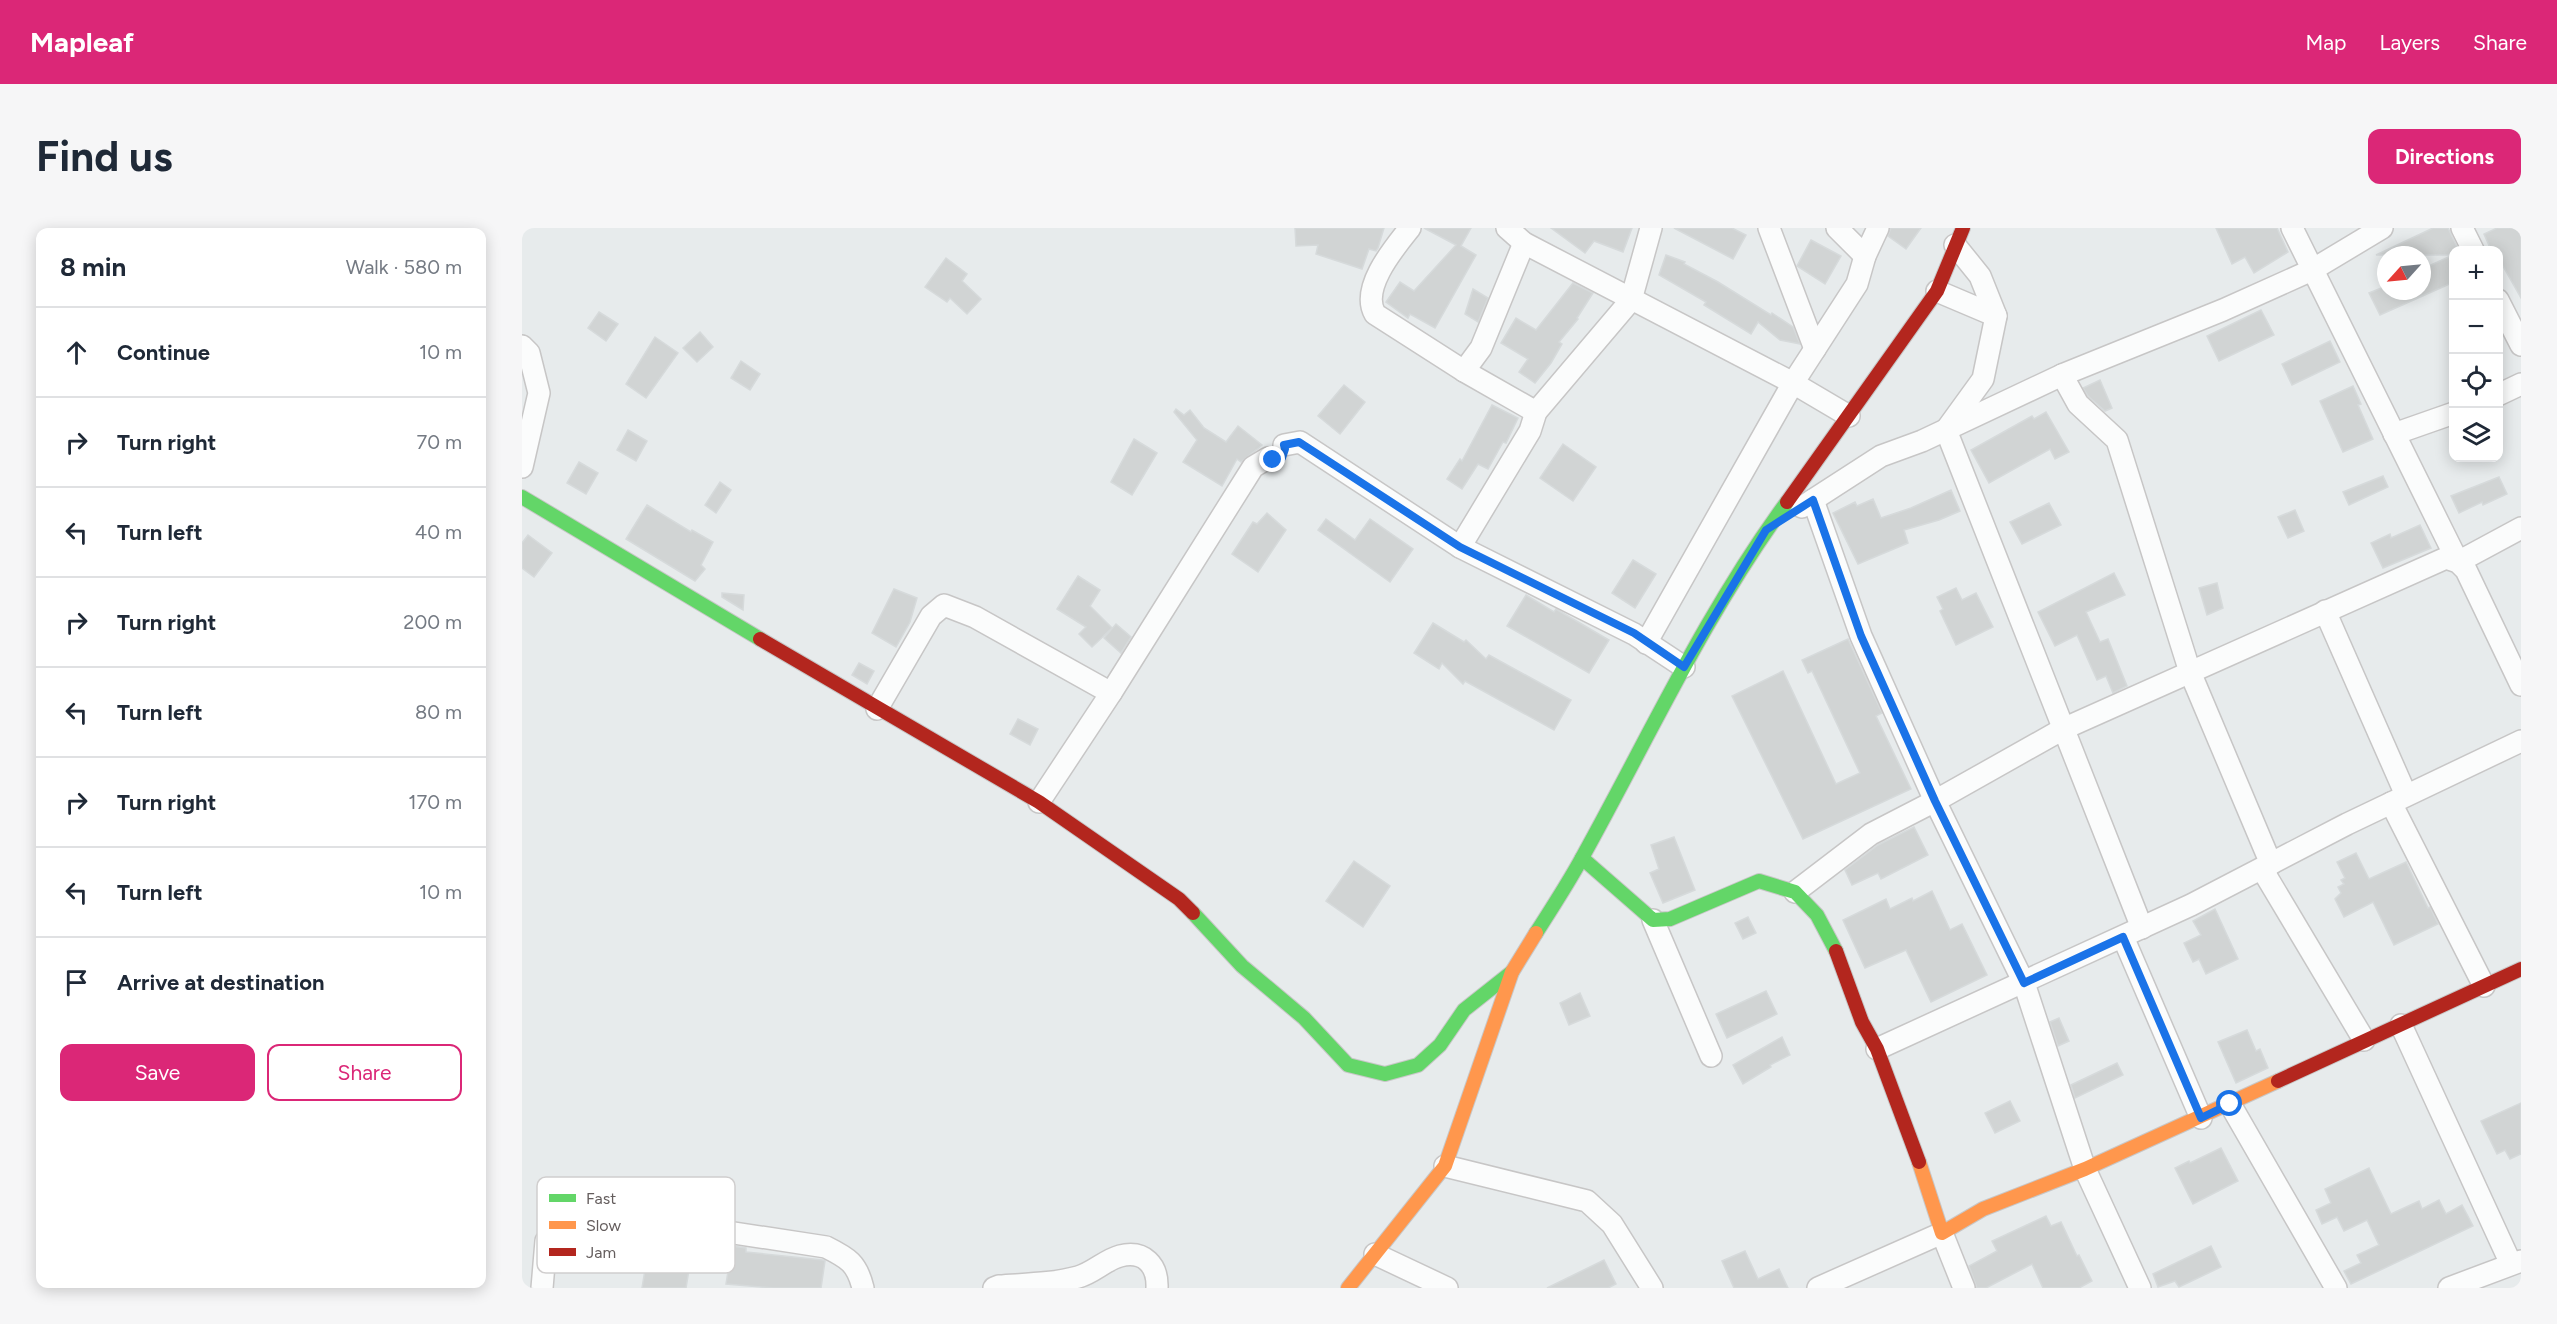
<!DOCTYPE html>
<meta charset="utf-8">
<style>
:root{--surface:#fff;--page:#f6f6f7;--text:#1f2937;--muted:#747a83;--line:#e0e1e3;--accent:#db2777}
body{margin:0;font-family:Figtree,sans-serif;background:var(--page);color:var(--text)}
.controls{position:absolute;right:18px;top:18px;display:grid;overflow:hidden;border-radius:12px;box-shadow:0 3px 15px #0003}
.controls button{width:54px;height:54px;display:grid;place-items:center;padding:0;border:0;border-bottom:2px solid var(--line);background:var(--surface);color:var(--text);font:30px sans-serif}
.compass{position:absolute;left:1855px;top:18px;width:54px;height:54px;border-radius:50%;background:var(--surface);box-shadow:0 3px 15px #0003;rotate:243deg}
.stop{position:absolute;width:18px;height:18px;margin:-14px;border:4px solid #1a73e8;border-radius:50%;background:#fff}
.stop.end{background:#1a73e8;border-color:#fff;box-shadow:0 2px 6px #0008}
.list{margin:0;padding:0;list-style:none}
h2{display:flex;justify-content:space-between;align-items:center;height:78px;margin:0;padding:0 24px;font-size:26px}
h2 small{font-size:20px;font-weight:400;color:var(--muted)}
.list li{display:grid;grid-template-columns:39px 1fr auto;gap:18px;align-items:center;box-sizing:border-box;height:90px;padding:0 24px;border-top:2px solid var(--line)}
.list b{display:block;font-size:22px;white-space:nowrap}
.list em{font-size:20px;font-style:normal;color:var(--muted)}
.actions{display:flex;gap:12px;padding:18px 24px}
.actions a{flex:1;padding:14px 0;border:2px solid var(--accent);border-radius:12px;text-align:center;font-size:21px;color:var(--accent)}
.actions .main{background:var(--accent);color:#fff}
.icon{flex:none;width:33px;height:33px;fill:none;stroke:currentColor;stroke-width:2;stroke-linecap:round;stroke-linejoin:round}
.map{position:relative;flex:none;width:1999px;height:1060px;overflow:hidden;border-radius:12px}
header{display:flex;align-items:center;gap:36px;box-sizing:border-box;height:84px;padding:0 30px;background:var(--accent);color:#fff}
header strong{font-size:28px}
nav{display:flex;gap:33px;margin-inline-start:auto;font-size:21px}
.intro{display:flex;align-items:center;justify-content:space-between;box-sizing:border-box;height:144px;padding:0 36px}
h1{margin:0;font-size:42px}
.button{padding:15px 27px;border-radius:12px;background:var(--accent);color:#fff;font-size:21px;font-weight:700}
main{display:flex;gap:36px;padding:0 36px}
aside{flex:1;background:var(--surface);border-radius:12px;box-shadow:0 3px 15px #0003}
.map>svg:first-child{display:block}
.building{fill:#d1d4d4;stroke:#d6dadb;stroke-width:1.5}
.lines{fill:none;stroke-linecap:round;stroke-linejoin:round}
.street-casing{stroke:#c7c6c6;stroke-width:24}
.fast-casing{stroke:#c8c7c7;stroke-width:16}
.slow-casing{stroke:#c8c7c7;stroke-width:16}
.jam-casing{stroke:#c8c7c7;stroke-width:16}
.street{stroke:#fbfcfc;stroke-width:21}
.fast{stroke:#63d668;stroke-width:14}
.slow{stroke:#ff974d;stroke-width:14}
.jam{stroke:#b3261e;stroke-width:14}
.route{stroke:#1a73e8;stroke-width:8}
.key{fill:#fff;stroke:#d0cece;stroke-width:1.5}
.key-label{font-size:16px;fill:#645d5d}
</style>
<header>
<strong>Mapleaf</strong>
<nav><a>Map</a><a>Layers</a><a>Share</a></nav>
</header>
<div class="intro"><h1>Find us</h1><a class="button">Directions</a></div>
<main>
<aside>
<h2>8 min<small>Walk · 580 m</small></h2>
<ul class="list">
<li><svg class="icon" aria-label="ahead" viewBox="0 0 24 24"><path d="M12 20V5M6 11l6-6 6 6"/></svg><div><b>Continue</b></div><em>10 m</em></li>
<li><svg class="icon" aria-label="right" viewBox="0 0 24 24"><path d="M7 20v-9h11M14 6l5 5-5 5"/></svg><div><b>Turn right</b></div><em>70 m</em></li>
<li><svg class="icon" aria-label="left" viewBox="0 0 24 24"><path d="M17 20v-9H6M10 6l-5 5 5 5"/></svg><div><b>Turn left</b></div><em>40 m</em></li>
<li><svg class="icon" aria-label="right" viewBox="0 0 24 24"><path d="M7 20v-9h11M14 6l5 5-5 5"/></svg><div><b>Turn right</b></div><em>200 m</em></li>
<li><svg class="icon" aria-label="left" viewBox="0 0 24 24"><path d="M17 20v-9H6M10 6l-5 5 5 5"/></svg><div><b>Turn left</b></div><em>80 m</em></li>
<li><svg class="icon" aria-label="right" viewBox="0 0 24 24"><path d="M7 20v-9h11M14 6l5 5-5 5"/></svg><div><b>Turn right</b></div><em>170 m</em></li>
<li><svg class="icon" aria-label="left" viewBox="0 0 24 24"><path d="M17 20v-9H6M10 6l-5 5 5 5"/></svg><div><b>Turn left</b></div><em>10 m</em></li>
<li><svg class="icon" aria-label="arrive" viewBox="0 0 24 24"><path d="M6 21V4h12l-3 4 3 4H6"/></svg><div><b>Arrive at destination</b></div></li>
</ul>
<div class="actions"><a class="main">Save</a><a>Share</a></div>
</aside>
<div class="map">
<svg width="1999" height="1060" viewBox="0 0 1999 1060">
<rect width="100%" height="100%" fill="#e7ebec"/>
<g class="building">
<path d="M773,0H862L856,20L854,23L847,21L840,41L794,26L796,17L774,18Z"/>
<path d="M902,0H949L939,18L954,27L913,100L888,86L886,90L864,74L878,54L892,63L934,17Z"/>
<path d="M1029,0H1110L1101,24L1072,13L1063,25Z"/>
<path d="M1152,0H1210L1224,7L1211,31Z"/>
<path d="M1369,0H1399L1384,21L1366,8Z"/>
<path d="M1694,0H1755L1766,24L1732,45L1723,29L1710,36Z"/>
<path d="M1911,0H1926L1935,19L1932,21V54L1858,87L1847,65L1864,58V63H1900V41L1931,27H1854Z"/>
<path d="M1975,0H1999V70L1977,31V22H1969L1962,6Z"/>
<path d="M1289,12L1319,28L1303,56L1275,38Z"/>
<path d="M1144,27L1163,34L1162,36L1196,54L1249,87L1250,85L1271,99L1278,116L1258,112L1236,94L1229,106L1182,77L1184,74L1137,47Z"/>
<path d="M424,30L445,46L440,53L459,71L445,86L428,70L425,74L403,59Z"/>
<path d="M1051,55L1071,65L1055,90L1056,91L1037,114L1040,116L1029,135L1013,155L997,144L1006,131L979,115L994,90L1014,102Z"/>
<path d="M951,61L966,70L956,94L943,86Z"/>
<path d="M1739,82L1752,107L1697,133L1685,108Z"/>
<path d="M77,84L96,96L84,113L66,100Z"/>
<path d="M178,104L191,119L175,134L161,120Z"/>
<path d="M133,109L156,125L124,170L104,156Z"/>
<path d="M1808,113L1818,134L1770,157L1760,136Z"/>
<path d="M219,133L238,146L228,162L209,150Z"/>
<path d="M1578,152L1590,180L1583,183L1566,168L1561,160Z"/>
<path d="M822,157L843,174L818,206L796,188Z"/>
<path d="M1831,158L1839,176L1836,177L1851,211L1821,224L1798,173Z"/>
<path d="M970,177L996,190L984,215L981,214L966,241L956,236L940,261L925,251L938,231L940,233Z"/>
<path d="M654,181L662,187L668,182L682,200L704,214L716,198L740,217L719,234L715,231L700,258L661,234L675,212L652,184Z"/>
<path d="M1524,184L1547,224L1533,231L1528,221L1467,255L1449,222L1510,188L1512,191Z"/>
<path d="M106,202L125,213L114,233L95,222Z"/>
<path d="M612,211L635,225L610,267L589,254Z"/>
<path d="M1041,216L1074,239L1051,273L1018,250Z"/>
<path d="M57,234L76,245L64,266L45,255Z"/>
<path d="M1861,248L1866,259L1827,277L1821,264Z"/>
<path d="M1977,249L1985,266L1961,277L1960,274L1937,285L1929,268Z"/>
<path d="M198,254L209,262L194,285L183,277Z"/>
<path d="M1429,262L1438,283L1417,292L1382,302L1386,315L1336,336L1311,285L1333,274L1335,278L1351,271L1359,290L1389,280Z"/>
<path d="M1527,275L1539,297L1500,316L1488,294Z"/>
<path d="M125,277L169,304L170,302L191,314L179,337L183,341L173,353L104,311Z"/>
<path d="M1773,282L1782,303L1766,310L1756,289Z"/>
<path d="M745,285L764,302L736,344L710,326L731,294L735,296Z"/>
<path d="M804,291L833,312L848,291L891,321L868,354L796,302Z"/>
<path d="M1898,297L1909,320L1861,340L1849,315L1868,306L1869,310Z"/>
<path d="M6,307L30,325L12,349L0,340V315Z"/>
<path d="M1111,332L1134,346L1113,380L1090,365Z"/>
<path d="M1592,345L1603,367L1564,384L1578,414L1586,411L1605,458L1591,465L1584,448L1575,452L1555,407L1533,418L1516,384Z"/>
<path d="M556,348L578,362L568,378L590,400L570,419L557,406L564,399L535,381Z"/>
<path d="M1695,355L1701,380L1685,387L1677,360Z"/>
<path d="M1434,360L1440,372L1454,365L1471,399L1434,417L1418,383L1421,381L1415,369Z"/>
<path d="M372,361L395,370L388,394L374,419L350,405Z"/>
<path d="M200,365L222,367L221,382L200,369Z"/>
<path d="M1004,367L1032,384L1034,381L1039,384L1087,412L1067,445L985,398Z"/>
<path d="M911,395L942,414L944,412L964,431L967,427L1049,472L1032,502L943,453L941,456L920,435L917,441L892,425Z"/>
<path d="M594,396L609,409L599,425L582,410Z"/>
<path d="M1326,411L1360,485L1354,488L1389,561L1281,611L1210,468L1261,443L1314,556L1338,545L1290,443L1286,445L1280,432Z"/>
<path d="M337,435L352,443L345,456L330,447Z"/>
<path d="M496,491L516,501L508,517L488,506Z"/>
<path d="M1392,599L1406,627L1359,651L1356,645L1330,657L1323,642L1356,617Z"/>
<path d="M1152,609L1173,662L1141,675L1128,645L1137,641L1129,617Z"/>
<path d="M1834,625L1847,651L1884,634L1906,680L1908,679L1916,696L1872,717L1851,674L1822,689L1813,671L1819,665L1816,659L1822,656L1819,652L1823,650L1815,634Z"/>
<path d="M832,633L868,658L841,699L804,673Z"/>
<path d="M1410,663L1428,702L1440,696L1465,747L1409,774L1384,722L1343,740L1321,692L1364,671L1368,681L1390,670L1391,673Z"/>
<path d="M1693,681L1716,731L1684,746L1677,731L1671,734L1662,715L1679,707L1671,693Z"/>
<path d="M1226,689L1234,705L1221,711L1213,695Z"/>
<path d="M1244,763L1255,786L1205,810L1194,786Z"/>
<path d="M1058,765L1068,788L1047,797L1038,775Z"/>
<path d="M1537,790L1547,813L1536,818L1528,794Z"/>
<path d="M1725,802L1734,823L1738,821L1746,840L1714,855L1696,814Z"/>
<path d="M1260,809L1268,827L1248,837L1249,839L1221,856L1211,837Z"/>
<path d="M1595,835L1601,847L1553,870L1549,857Z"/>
<path d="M1488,873L1498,893L1473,905L1463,885Z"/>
<path d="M1999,875V926L1988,931L1983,922L1975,926L1959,893Z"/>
<path d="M1699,920L1716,953L1671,976L1653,940L1667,933L1668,935Z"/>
<path d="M1847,940L1869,986L1897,973L1900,981L1917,972L1924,986L1940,977L1951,998L1829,1056L1822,1043L1839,1035L1835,1027L1857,1017L1845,992L1822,1003L1815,989L1800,996L1794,982L1809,975L1803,961Z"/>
<path d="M1524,988L1529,998L1539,994L1555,1028L1557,1027L1570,1053L1557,1060H1521L1510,1036L1464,1060H1455L1447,1038L1475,1023L1470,1013Z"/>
<path d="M129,1005L172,1012L164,1060H120Z"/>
<path d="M210,1018L224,1020V1024L301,1032L303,1033L299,1060H252L204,1056Z"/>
<path d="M1689,1018L1699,1039L1657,1059L1653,1053L1636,1059L1631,1046Z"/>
<path d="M1223,1023L1236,1051L1257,1041L1266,1060H1212L1200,1033Z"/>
<path d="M1082,1032L1094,1056L1086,1060H1025Z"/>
</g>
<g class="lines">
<g class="street-casing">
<g id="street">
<path d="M888,0C872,20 838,60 853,86L942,143L1014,184"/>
<path d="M985,0L1002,15L1271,155L1327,188"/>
<path d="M1129,0L1109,72L1014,184L1008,203L938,319L1112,406L1162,439"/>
<path d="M1247,0L1293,121"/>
<path d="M1315,0L1343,28"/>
<path d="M1770,0L1936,334L1999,300"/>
<path d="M1940,0L1951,22"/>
<path d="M1433,17L1458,48L1474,88L1461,151L1424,202L1620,700"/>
<path d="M1415,63L1474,88"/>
<path d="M1976,72L1999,117"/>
<path d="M0,118L7,125L17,165L0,239"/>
<path d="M942,143L959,120L1002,15"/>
<path d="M1540,147L1556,176L1595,212L1668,444L1749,636"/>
<path d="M1976,167L1999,156"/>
<path d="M1872,206L1932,185"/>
<path d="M762,217L778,214L938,319"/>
<path d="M1291,272L1339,408L1413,573L1502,755L1563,941L1618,1060"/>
<path d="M1280,279L1359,228L1400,213L1540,147L1701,82L1790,42L1860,0"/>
<path d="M1803,383L1884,567"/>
<path d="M1124,415L1271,155L1335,56L1343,28L1356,0"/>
<path d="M355,481L409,388L422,377L453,389L589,465"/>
<path d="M517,574L589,465L731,239L746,230"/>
<path d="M1869,575L1962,758"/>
<path d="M1740,641L1842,812"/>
<path d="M1273,664L1349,606L1413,573L1541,501L1924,330L1936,334L1944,342L1999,457"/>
<path d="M1131,692L1189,828"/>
<path d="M1601,709L1679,890"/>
<path d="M1879,797L1989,1036"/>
<path d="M1355,821L1669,677L1825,596L1999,513"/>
<path d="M1708,876L1814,1060"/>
<path d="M923,938L1065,973L1090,996L1130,1060"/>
<path d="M853,1026L925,1060"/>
<path d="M20,1060L24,1013L88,986L304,1019C326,1030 335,1035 341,1060"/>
<path d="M472,1060L477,1058C504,1056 530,1056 556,1049C571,1045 583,1032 598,1028C622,1022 636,1037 635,1060"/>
<path d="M1296,1060L1420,1005L1442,1060"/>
<path d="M1927,1060L1999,1033"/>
</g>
</g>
<g class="fast-casing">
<g id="fast">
<path d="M0,269L238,411"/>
<path d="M1060,630L1131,692L1148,691L1237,653L1273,664L1295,687L1314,723"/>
<path d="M671,685L720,738L782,790L826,837L863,846L896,837L918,817L942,782L990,744"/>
<path d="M1014,705C1030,680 1047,654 1061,628C1127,509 1184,384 1265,274"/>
</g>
</g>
<g class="slow-casing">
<g id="slow">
<path d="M1397,934L1420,1005L1461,981L1563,941L1756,853"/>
<path d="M826,1060L923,938L990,744L1014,705"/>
</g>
</g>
<g class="jam-casing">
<g id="jam">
<path d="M1265,274L1415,63L1441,0"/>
<path d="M238,411L517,574L657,671L671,685"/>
<path d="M1314,723L1340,794L1355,821L1397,934"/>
<path d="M1756,853L1999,741"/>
</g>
</g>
<use href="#street" class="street"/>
<use href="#fast" class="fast"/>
<use href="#slow" class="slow"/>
<use href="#jam" class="jam"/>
</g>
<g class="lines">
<path class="route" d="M751,232L760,230L763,221L762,217L777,214L938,319L1112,405L1162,439L1244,302L1291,272L1339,408L1413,573L1502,755L1601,709L1679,890L1708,876"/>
</g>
<rect x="15" y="949" width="198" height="96" rx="9" class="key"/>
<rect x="27" y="966" width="27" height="8" fill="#63d668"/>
<rect x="27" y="993" width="27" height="8" fill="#ff974d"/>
<rect x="27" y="1020" width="27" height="8" fill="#b3261e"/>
<g class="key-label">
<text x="64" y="976">Fast</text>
<text x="64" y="1003">Slow</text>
<text x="64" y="1030">Jam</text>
</g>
</svg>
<div class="controls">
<button>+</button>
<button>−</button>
<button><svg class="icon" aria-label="locate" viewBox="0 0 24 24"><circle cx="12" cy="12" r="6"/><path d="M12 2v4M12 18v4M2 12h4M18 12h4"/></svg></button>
<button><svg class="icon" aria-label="layers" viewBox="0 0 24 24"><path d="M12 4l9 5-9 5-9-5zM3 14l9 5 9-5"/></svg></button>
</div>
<svg class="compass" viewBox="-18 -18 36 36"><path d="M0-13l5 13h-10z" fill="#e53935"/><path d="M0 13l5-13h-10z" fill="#747a83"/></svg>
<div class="stop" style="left:1708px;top:876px"></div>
<div class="stop end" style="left:751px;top:232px"></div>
</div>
</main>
